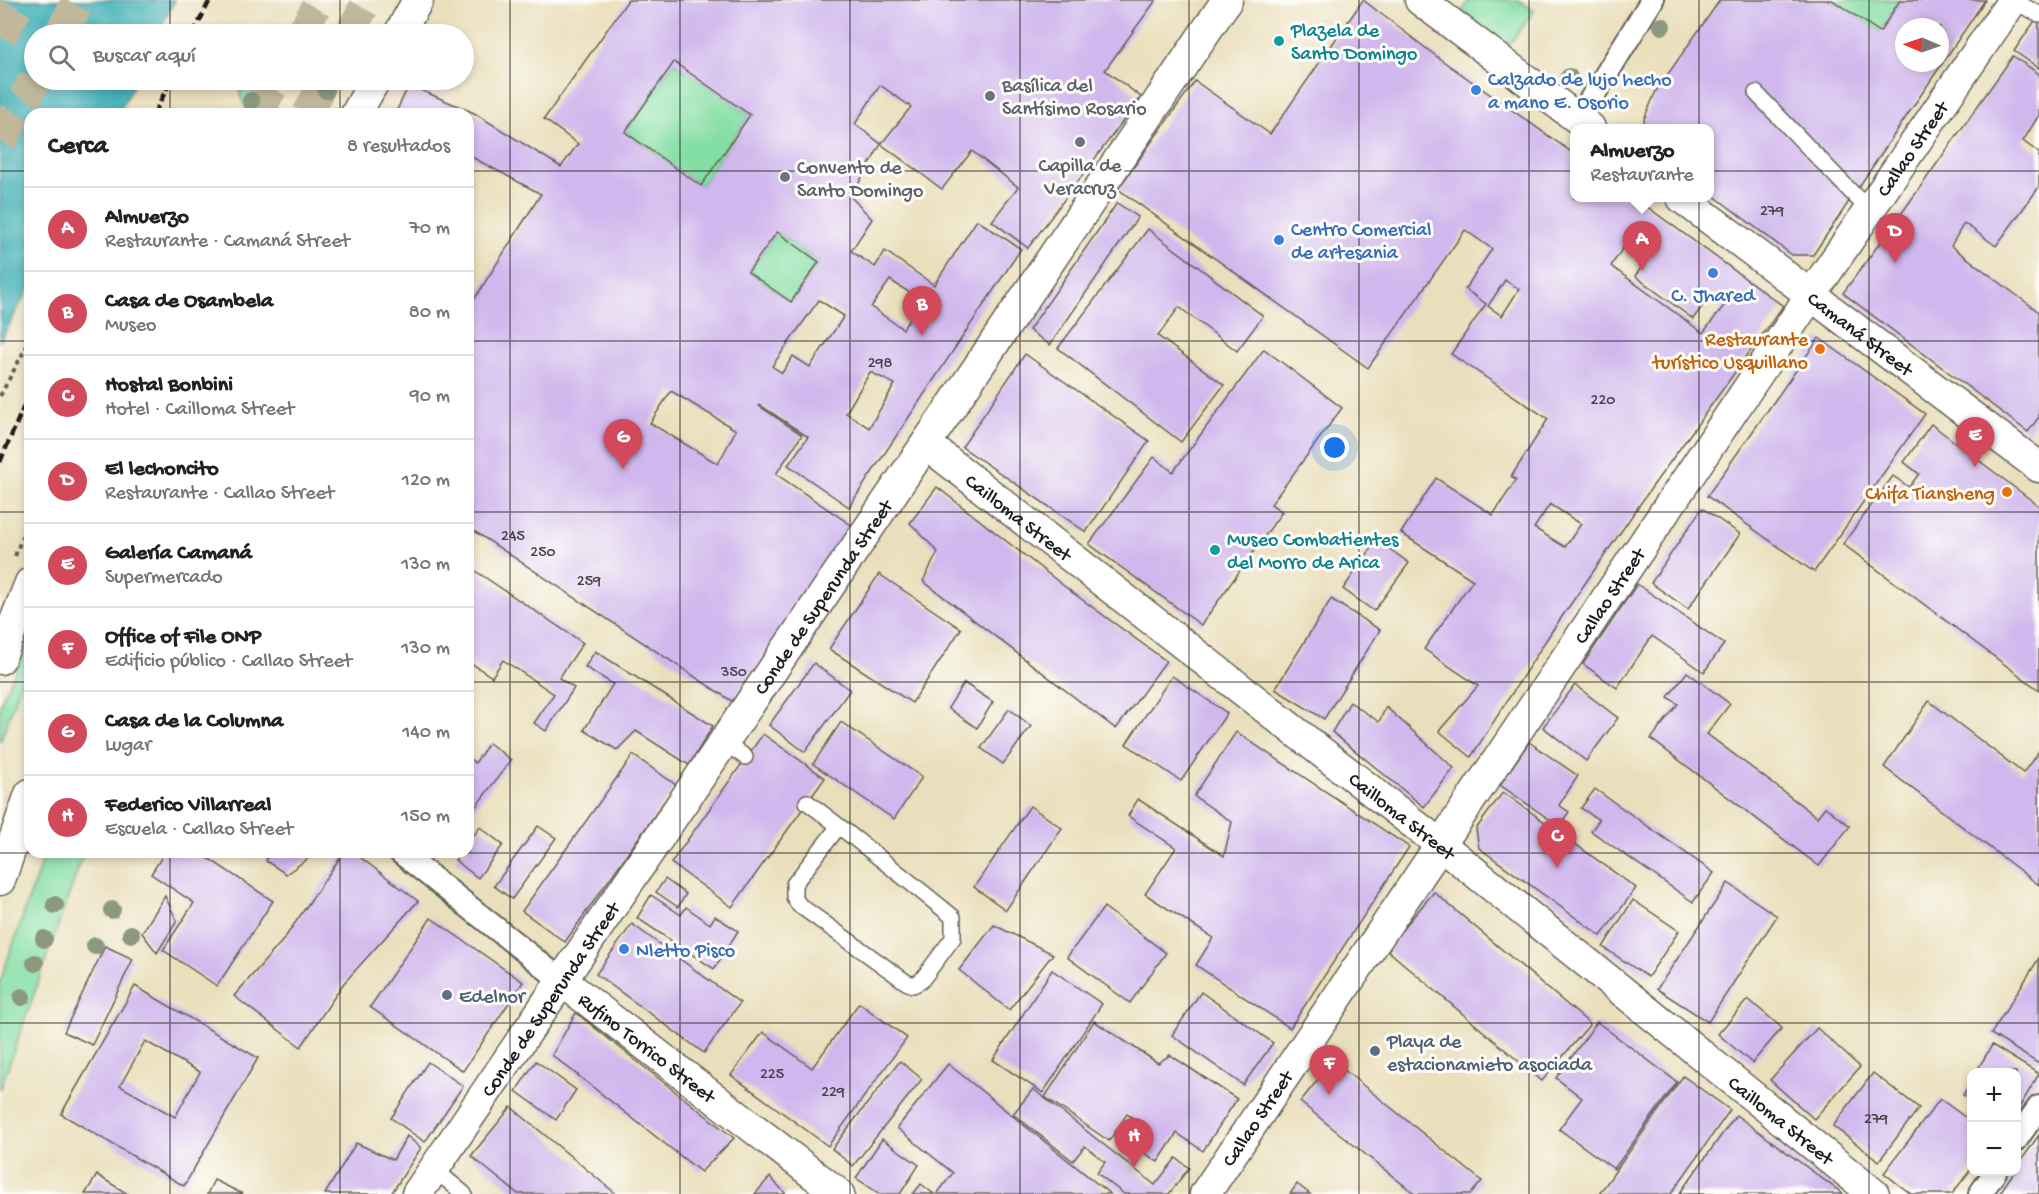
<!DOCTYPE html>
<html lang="es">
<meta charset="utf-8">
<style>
:root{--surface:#fff;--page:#f2f2f2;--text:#222;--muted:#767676;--line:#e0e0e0;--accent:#d1495b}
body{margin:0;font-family:"Gochi Hand",sans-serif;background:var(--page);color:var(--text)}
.controls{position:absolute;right:18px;bottom:18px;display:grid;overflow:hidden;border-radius:12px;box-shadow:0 3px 9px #0003}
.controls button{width:54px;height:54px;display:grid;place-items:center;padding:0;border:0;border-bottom:2px solid var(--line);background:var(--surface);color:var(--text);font:30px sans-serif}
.compass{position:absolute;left:1895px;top:18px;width:54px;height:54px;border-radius:50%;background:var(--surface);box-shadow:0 3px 9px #0003;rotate:272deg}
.you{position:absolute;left:1335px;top:448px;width:21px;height:21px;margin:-15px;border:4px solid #fff;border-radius:50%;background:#1a73e8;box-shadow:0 0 0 9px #1a73e833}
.badge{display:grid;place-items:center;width:39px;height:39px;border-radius:50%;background:var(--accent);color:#fff;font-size:20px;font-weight:700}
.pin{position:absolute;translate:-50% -50px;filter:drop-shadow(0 2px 3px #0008)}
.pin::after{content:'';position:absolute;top:32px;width:21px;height:18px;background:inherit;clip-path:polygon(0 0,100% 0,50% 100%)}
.popup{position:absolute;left:1570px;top:124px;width:144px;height:78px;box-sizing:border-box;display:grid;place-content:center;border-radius:12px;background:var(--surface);filter:drop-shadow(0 2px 4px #0005);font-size:20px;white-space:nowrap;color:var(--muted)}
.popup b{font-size:22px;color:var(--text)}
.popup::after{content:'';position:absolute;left:50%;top:100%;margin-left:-12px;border:12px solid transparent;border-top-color:var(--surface)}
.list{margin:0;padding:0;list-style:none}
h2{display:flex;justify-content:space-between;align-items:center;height:78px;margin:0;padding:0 24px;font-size:26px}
h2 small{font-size:20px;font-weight:400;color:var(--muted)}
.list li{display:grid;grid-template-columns:39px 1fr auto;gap:18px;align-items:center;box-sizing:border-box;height:84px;padding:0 24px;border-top:2px solid var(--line)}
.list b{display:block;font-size:22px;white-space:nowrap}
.list p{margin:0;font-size:20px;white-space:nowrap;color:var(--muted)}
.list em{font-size:20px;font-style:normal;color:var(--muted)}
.icon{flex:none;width:33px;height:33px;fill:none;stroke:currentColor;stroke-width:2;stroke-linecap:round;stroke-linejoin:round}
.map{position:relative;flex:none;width:2039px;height:1194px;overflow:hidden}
.search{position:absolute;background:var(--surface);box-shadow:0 3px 9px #0003;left:24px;top:24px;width:450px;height:66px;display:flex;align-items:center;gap:15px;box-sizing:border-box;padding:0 21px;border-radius:33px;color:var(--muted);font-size:22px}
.panel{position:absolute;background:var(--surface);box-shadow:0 3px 9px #0003;left:24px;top:108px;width:450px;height:750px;border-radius:18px}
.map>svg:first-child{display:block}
.green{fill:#83dea4;stroke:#507d60;stroke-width:1.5}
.water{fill:#3eafb5;stroke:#2d6668;stroke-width:1.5}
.building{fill:#d0b7ed;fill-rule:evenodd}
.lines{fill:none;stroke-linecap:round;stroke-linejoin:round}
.minor-tunnel{stroke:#c1b89c;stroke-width:30;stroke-dasharray:30 15;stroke-linecap:butt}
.motorway-tunnel{stroke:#c1b89c;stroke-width:33;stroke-dasharray:33 16;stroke-linecap:butt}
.service-casing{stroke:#646054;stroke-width:18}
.pedestrian-casing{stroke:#646054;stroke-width:26}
.minor-casing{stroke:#646054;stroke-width:33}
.path{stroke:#646054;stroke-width:4;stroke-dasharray:4.5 4.5;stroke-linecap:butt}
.service{stroke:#fff;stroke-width:15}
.pedestrian{stroke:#fff;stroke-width:22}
.minor{stroke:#fff;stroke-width:30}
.rail{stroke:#1c1c1c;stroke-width:4.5;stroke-dasharray:9 4.5;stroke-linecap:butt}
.tree{fill:#8c997e}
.grid{fill:none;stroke:#1c1c1c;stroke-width:1.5;stroke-opacity:0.55}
.culture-dot{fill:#0f9aa8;stroke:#fdfcf7;stroke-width:2}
.shop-dot{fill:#3f7fe0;stroke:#fdfcf7;stroke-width:2}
.worship-dot{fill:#6b7280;stroke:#fdfcf7;stroke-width:2}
.food-dot{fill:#e8710a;stroke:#fdfcf7;stroke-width:2}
.service-dot{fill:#5c6f8a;stroke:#fdfcf7;stroke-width:2}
.labels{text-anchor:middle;stroke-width:6;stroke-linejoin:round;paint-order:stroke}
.number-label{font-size:16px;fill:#494350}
.culture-label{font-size:20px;fill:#0d838f;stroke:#fdfcf7;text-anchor:start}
.shop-label{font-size:20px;fill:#366cbe;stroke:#fdfcf7;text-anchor:start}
.worship-label{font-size:20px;fill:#5b616d;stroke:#fdfcf7;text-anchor:start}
.street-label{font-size:20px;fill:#1c1c1c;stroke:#fdfcf7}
.food-label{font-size:20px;fill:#c56008;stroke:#fdfcf7;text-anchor:end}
.service-label{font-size:20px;fill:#4e5e75;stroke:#fdfcf7;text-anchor:start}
</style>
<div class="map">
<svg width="2039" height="1194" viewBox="0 0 2039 1194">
<rect width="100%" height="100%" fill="#fdfcf7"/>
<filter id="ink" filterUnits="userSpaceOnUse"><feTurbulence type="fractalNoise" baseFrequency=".0167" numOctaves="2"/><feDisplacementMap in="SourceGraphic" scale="12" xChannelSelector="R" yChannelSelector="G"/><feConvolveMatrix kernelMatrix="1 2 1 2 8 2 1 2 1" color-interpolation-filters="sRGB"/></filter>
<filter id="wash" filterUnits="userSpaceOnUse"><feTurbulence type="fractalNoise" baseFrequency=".008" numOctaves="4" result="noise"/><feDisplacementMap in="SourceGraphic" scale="24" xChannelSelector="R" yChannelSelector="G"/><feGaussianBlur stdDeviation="1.35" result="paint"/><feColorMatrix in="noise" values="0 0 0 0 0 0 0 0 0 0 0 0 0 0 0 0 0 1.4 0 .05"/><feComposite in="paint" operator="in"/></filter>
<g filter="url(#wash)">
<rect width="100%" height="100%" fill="#eadfbc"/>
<g class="green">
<path d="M1470,0H1519L1534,11L1509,45L1462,11Z"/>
<path d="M1832,0H1900L1880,32Z"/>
<path d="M674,62L750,115L701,186L625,132Z"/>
<path d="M240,80H254V96L261,108L254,114H249C242,103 238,93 240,80Z"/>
<path d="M318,80H329C330,93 328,103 320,114H303C315,105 320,94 318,80Z"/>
<path d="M777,232L819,262L791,302L748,272Z"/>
<path d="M30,638V657L0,743V704Z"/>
<path d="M45,852H84L0,1090V982Z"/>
</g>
<path class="water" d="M0,0H175L158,34H34V80H136L119,114H30V287L0,341Z"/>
<g id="blocks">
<g class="building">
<path d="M628,0H1156L1105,70L1141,97L1028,248L992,221L1018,187L972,151L942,189L881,144L911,107L880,85L855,124L881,144L851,197L872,219L851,251L875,267L885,251L934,285L977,220L1021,249L849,507L788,465L808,437L760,405L759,406L802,435L776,474L854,527L736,704L468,527V309L541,194L468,155V114H395L409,85L474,113L561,167L578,144L544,119ZM674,62L750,115L701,186L625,132ZM777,232L819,262L791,302L748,272ZM890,280L921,300L903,329L871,307ZM819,300L844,316L810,367L793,356L782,373L772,366ZM870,372L895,384L869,428L846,413ZM671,391L736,430L718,464L650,423Z"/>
<path d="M1363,0L1440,59L1574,154V198H1635L1783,306L1652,487L1552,631L1471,757L1439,731L1478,686L1424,649L1473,580L1401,533L1436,478L1493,515L1516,480L1511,477L1548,419L1451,354L1486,304L1465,289L1492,249L1465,230L1368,368L1118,189L1195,81L1270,134ZM1634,231L1656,248L1635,276L1693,319L1712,293L1726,303L1703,333L1611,266ZM1505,280L1519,289L1502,316L1488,306ZM1550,504L1581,524L1565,547L1534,528Z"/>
<path d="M1720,0H1832L1880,32L1900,0H1985L1813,255H1792L1710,193V128H1645L1644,119L1656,91ZM1904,27H1940V63H1904Z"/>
<path d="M2039,15V68L2014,51Z"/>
<path d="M2013,56L2039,74V115L2023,141L2039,153V187L1996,246L1964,223L1951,246L2039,312V417L2028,432L1843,293L1904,210Z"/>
<path d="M1117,203L1138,217L1050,345L1029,330Z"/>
<path d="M1148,229L1263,316L1237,351L1179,307L1158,336L1224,385L1181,442L1058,348Z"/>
<path d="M1819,338L1925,414L1814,572L1707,496Z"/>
<path d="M1264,349L1342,408L1271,504L1282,512L1201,625L1089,544L1154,457L1173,472Z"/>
<path d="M1025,354L1149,441L1086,532L962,447Z"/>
<path d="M1931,424L2039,506V690L1843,544L1893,476L1909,487L1919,474L1904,462Z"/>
<path d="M937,487L1073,593L1166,661L1116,729L923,581L938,552L910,523Z"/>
<path d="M1702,508L1740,534L1688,609L1651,583Z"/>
<path d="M1377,540L1409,563L1374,611L1343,589Z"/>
<path d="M468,566L583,643L559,678L574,688L546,731L534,723L554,694L503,660L492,677L468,661Z"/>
<path d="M879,574L961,629L912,703L829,649Z"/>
<path d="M1637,584L1724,644L1704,672L1652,636L1617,688L1583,664Z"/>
<path d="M1331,599L1380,630L1324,719L1275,689Z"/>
<path d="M595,651L713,726L689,765L636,731L617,750L584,730L613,684L585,667Z"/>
<path d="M814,663L850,690L805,752L769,725Z"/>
<path d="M1687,672L1730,704L1707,734L1817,817L1825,807L1850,826L1819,866L1651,739L1678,704L1668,697Z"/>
<path d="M1172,676L1227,713L1181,781L1126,744Z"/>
<path d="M964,683L993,702L977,728L948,708Z"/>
<path d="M1575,685L1618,718L1586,761L1543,727Z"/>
<path d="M1929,701L2023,773L2039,751V885L1884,767Z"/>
<path d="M1350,702L1379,722L1386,707L1454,768L1424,807L1332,732Z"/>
<path d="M1009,709L1031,726L1003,764L981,748Z"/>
<path d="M841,722L922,777L894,819L813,764Z"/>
<path d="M1236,732L1409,847L1290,1028L1196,965L1213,938L1145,894L1176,848L1128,816L1138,799L1224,856L1232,822L1194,796Z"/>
<path d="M763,734L825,778L732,907L671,863Z"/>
<path d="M1529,742L1578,776L1559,805L1569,812L1559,826L1500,785Z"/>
<path d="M489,743L511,760L468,817V757L475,763Z"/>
<path d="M633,755L676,785L565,942L522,911Z"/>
<path d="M1595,789L1714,873L1693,902L1591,831L1599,820L1581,808Z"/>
<path d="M1503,792L1636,888L1601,936L1479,848L1476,829Z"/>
<path d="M1030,806L1062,828L1006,910L974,887Z"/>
<path d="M538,826L556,838L512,899L494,886Z"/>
<path d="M480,827L503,845L478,878L455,860L461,852H468V843Z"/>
<path d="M165,852H199L273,901L217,986L163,950L194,903L151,874Z"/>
<path d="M269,852H317L286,874L266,861Z"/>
<path d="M344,852H353L418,901L343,984L301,1047L234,996L284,939Z"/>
<path d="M665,879L686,894L678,907L656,892Z"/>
<path d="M1728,883L1777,916L1708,1022L1657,989Z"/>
<path d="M1434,892L1590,1024L1542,1081L1386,949Z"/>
<path d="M651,895L681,915L686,907L710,924L715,916L738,931L714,969L637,918Z"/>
<path d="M165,896L177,921L157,953L142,933Z"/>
<path d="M1633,900L1679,931L1648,977L1603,947Z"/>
<path d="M1104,907L1166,953L1130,1003L1067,957Z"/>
<path d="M431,918L523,982L463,1071L370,1007Z"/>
<path d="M632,924L740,1003L704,1053L596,974Z"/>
<path d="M994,925L1053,954L1009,1010L959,970Z"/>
<path d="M105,946L133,959L92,1045L64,1032Z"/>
<path d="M2039,958V1064L1991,1034Z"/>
<path d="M1052,970L1102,1004L1043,1093L993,1060Z"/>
<path d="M135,986L258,1058L184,1186L61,1114ZM145,1041L200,1072L175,1117L120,1086Z"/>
<path d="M1201,992L1273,1043L1243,1085L1172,1035Z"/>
<path d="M1748,999L1782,1028L1752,1063L1718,1034Z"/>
<path d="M859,1003L907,1038L828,1146L731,1075L763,1032L812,1068Z"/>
<path d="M576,1013L734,1138L701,1172L552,1055Z"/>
<path d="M1094,1021L1158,1063L1170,1055L1237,1099L1203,1151L1177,1133L1158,1162L1129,1143L1141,1123L1127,1114L1109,1141L1045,1097Z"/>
<path d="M1597,1022L1677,1082L1614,1169L1559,1129L1582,1098L1556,1078Z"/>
<path d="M1817,1028L1860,1067L1814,1119L1770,1080Z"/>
<path d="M1992,1045L2039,1074L2016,1113V1072H1976Z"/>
<path d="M536,1061L576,1090L556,1120L516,1091Z"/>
<path d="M900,1061L922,1079L853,1166L832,1149Z"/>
<path d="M1333,1061L1482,1181L1471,1194H1415L1300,1102Z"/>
<path d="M428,1062L463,1086L425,1142L391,1118Z"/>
<path d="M948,1064L1110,1194H937L953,1173L897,1128Z"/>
<path d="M1873,1073L1919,1108L1879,1161L1833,1126Z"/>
<path d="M1683,1076L1730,1110L1671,1194H1599Z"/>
<path d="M1972,1080V1100L1963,1095Z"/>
<path d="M1033,1089L1155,1185L1176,1158L1189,1168L1169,1194H1124L1097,1173L1105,1162L1085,1146L1073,1161L1013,1114Z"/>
<path d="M1940,1099L1972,1122V1168L1952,1194H1911L1884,1173Z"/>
<path d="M511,1107L615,1193L614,1194H518L471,1156Z"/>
<path d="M1736,1115L1843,1194H1679Z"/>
<path d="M2039,1135V1194H1999L2014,1172H2016V1168Z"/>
<path d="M407,1136L421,1148L391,1194H325L356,1143L393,1160Z"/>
<path d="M882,1139L919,1165L900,1194H880L856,1178Z"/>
<path d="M97,1175L128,1194H85Z"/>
<path d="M770,1177L786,1194H755Z"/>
<path d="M214,1180L243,1194H207Z"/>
<path d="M921,1184L934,1194H913Z"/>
<path d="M1297,1184L1310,1194H1290Z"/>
</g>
</g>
</g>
<g filter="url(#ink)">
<use href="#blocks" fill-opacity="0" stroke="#646054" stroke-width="1.5"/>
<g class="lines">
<g class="minor-tunnel">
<path d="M301,34L320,0"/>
<path d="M349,34L368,0"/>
<path d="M258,114L277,80"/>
<path d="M307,114L325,80"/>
</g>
<g class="motorway-tunnel">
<path d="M60,34L79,0"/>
<path d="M0,36L21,0"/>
<path d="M0,141L35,80"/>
</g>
<g class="service-casing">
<g id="service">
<path d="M2013,1L2039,14"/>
<path d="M1756,93L1858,199L1870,209"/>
<path d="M724,741L745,757"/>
<path d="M807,802C857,839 905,878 953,917V938L921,981L913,985L906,982L799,905L794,897V884L839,826"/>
<path d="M434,1169L464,1194"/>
</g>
</g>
<g class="pedestrian-casing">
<g id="pedestrian">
<path d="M1578,120L1652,0"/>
<path d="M400,852L562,981"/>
<path d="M2016,1140L2039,1107"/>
<path d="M1980,1194L1995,1172"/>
</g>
</g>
<g class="minor-casing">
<g id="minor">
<path d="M1420,0L1590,128"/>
<path d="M399,34L418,0"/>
<path d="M356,114L375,80"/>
<path id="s1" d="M1682,198L2039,467"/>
<path id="s2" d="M926,444L1441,845L1874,1194"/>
<path d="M0,659L30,583"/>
<path d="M0,880L30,794"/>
<path id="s3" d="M562,981L839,1194"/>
<path id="s4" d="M417,1194L1227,0"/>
<path id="s5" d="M1205,1194L1811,295L2013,0"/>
</g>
</g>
<g class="path">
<path d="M0,396L30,340"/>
<path d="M15,556L30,516"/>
</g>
<use href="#service" class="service"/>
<use href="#pedestrian" class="pedestrian"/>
<use href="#minor" class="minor"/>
<g class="rail">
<path d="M193,34L210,0"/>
<path d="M154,114L171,80"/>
<path d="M0,462L30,392"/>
</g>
</g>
<g class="tree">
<circle cx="1662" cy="26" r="9"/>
<circle cx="1569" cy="77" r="9"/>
<circle cx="326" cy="90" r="9"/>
<circle cx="251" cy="101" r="9"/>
<circle cx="55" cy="905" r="9"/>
<circle cx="112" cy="910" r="9"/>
<circle cx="131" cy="934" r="9"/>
<circle cx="44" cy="939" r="9"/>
<circle cx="95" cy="946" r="9"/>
<circle cx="35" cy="963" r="9"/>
<circle cx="22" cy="997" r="9"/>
</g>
</g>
<path class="grid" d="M170,0V34M340,0V34M510,0V1194M680,0V1194M850,0V1194M1020,0V1194M1189,0V1194M1359,0V1194M1529,0V1194M1699,0V1194M1869,0V1194M170,80V114M340,80V114M0,171H30M468,171H2039M0,341H30M468,341H2039M0,512H30M468,512H2039M0,682H30M468,682H2039M170,852V1194M340,852V1194M0,853H2039M0,1023H2039"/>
<g class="culture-dot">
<circle cx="1279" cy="41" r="6"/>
<circle cx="1215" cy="550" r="6"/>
</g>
<g class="shop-dot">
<circle cx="1476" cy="90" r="6"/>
<circle cx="1279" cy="240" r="6"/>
<circle cx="1713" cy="273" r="6"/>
<circle cx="624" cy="949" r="6"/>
</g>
<g class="worship-dot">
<circle cx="990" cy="96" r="6"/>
<circle cx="1080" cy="142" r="6"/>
<circle cx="785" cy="177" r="6"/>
</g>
<g class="food-dot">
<circle cx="1820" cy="349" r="6"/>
<circle cx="2007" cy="492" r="6"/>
</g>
<g class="service-dot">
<circle cx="447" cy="995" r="6"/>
<circle cx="1375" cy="1051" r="6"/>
</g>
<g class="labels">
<g class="number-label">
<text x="1772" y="215">279</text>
<text x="880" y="367">298</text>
<text x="1603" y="404">220</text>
<text x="513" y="540">245</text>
<text x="543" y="556">250</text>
<text x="589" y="585">259</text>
<text x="734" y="676">350</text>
<text x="772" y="1078">225</text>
<text x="833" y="1096">229</text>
<text x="1876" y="1123">279</text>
</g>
<g class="culture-label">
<text x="1291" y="36">Plazela de<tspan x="1291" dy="23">Santo Domingo</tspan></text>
<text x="1227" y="545">Museo Combatientes<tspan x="1227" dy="23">del Morro de Arica</tspan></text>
</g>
<g class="shop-label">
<text x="1488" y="85">Calzado de lujo hecho<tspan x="1488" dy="23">a mano E. Osorio</tspan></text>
<text x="1291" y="235">Centro Comercial<tspan x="1291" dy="23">de artesania</tspan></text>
<text x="1713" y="301" text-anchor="middle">C. Jhared</text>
<text x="636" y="956">Nletto Pisco</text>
</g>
<g class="worship-label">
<text x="1002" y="91">Basílica del<tspan x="1002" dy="23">Santísimo Rosario</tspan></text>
<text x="1080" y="171" text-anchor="middle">Capilla de<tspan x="1080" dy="23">Veracruz</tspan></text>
<text x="797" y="173">Convento de<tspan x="797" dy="23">Santo Domingo</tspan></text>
</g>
<g class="street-label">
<text dy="7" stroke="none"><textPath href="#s5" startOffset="1262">Callao Street</textPath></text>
<text dy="7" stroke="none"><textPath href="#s1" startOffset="224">Camaná Street</textPath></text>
<text dy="7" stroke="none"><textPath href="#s2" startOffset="118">Cailloma Street</textPath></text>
<text dy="7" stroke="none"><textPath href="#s5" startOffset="722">Callao Street</textPath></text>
<text dy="7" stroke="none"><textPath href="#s4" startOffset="722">Conde de Superunda Street</textPath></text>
<text dy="7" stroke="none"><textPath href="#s2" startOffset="604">Cailloma Street</textPath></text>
<text dy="7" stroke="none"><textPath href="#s4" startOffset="236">Conde de Superunda Street</textPath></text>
<text dy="7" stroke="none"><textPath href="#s3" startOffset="108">Rufino Torrico Street</textPath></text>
<text dy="7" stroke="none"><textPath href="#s5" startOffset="92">Callao Street</textPath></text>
<text dy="7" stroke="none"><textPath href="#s2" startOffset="1090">Cailloma Street</textPath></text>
</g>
<g class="food-label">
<text x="1808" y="345">Restaurante<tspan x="1808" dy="23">turístico Usquillano</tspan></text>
<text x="1995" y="499">Chifa Tiansheng</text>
</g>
<g class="service-label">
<text x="459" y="1002">Edelnor</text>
<text x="1387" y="1047">Playa de<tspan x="1387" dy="23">estacionamieto asociada</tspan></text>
</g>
</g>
</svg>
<div class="controls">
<button>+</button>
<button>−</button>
</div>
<svg class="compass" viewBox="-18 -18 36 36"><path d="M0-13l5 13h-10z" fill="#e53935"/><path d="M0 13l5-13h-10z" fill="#767676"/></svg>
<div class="you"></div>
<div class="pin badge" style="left:1642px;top:271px">A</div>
<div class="popup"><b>Almuerzo</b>Restaurante</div>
<div class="pin badge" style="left:922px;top:336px">B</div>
<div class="pin badge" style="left:1557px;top:868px">C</div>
<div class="pin badge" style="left:1895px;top:263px">D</div>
<div class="pin badge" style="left:1975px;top:467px">E</div>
<div class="pin badge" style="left:1329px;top:1095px">F</div>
<div class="pin badge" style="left:623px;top:469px">G</div>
<div class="pin badge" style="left:1134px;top:1168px">H</div>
<div class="search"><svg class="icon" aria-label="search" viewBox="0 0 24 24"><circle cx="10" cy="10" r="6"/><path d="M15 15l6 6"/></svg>Buscar aquí</div>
<section class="panel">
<h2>Cerca<small>8 resultados</small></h2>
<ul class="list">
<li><span class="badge">A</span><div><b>Almuerzo</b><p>Restaurante · Camaná Street</p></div><em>70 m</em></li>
<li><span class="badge">B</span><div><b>Casa de Osambela</b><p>Museo</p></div><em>80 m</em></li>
<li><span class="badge">C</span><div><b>Hostal Bonbini</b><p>Hotel · Cailloma Street</p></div><em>90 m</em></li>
<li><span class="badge">D</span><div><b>El lechoncito</b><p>Restaurante · Callao Street</p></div><em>120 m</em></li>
<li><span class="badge">E</span><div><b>Galería Camaná</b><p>Supermercado</p></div><em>130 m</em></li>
<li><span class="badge">F</span><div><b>Office of File ONP</b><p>Edificio público · Callao Street</p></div><em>130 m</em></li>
<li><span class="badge">G</span><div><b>Casa de la Columna</b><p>Lugar</p></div><em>140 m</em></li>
<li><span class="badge">H</span><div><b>Federico Villarreal</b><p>Escuela · Callao Street</p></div><em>150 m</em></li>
</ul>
</section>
</div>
